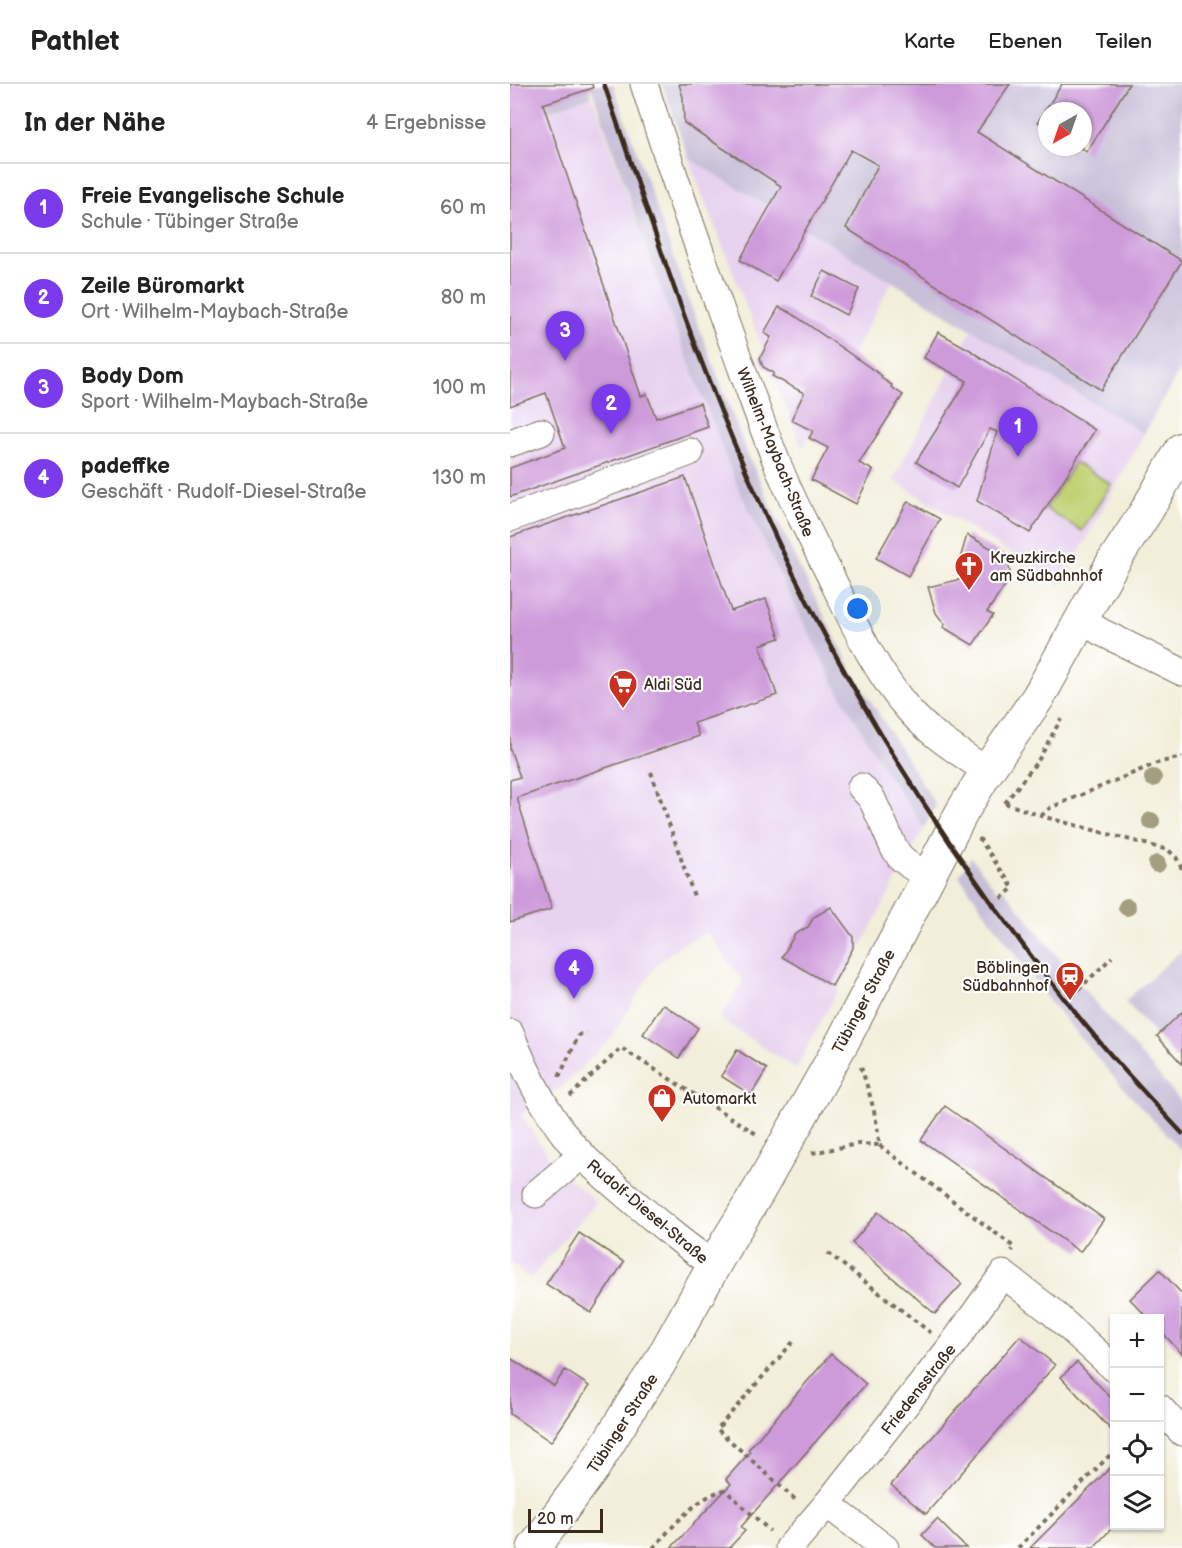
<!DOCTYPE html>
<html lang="de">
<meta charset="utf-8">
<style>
:root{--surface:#fff;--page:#f2f2f2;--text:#222;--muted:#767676;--line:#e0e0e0;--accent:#7c3aed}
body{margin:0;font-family:"Balsamiq Sans",sans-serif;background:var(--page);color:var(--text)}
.controls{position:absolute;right:18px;bottom:18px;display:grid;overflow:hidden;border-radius:0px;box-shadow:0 2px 4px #0004}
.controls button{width:54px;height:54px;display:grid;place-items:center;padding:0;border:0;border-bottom:2px solid var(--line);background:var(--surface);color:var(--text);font:30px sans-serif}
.compass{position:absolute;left:528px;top:18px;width:54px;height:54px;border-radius:50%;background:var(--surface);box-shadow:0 2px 4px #0004;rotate:220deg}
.scale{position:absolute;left:18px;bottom:15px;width:75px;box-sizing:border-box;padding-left:6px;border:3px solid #3b2a1e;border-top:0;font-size:16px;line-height:21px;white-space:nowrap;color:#3b2a1e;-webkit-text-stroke:4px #fff;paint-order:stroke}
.you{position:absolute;left:348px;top:525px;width:21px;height:21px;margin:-15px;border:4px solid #fff;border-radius:50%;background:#1a73e8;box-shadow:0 0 0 9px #1a73e833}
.badge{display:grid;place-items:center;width:39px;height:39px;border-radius:50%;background:var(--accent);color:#fff;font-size:20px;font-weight:700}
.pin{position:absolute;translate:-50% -50px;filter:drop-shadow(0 2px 3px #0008)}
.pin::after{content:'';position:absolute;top:32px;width:21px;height:18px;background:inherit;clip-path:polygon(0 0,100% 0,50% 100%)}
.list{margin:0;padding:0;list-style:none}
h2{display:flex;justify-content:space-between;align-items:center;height:78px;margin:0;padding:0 24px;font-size:26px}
h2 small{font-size:20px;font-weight:400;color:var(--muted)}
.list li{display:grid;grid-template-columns:39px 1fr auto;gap:18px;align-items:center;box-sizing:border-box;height:90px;padding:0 24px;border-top:2px solid var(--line)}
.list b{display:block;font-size:22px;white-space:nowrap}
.list p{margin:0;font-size:20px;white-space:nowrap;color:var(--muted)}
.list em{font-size:20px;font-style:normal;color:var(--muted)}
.icon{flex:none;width:33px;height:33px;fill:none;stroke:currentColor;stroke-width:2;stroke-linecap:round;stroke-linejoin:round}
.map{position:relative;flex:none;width:672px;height:1464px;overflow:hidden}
header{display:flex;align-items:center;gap:36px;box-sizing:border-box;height:84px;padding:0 30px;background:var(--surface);border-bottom:2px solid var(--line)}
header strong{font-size:28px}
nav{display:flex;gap:33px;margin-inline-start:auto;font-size:21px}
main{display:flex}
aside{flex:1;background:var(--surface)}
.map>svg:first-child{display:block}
.built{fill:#e7d2ef}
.industrial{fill:#c8bfd8;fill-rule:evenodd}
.green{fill:#c1d275;stroke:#7e7e4a;stroke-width:1.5}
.building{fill:#cd9ada}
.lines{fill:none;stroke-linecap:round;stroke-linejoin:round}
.minor-casing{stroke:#7b6f5f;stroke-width:29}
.major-casing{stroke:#7b6f5f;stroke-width:35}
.path{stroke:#7b6f5f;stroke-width:4;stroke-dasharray:4.5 4.5;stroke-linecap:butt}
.minor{stroke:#fff;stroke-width:27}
.major{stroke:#fff;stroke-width:33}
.rail{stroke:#3b2a1e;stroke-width:4.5}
.tree{fill:#a39e80}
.labels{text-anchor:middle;stroke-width:4.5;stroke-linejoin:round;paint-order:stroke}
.street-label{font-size:16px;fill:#3b2a1e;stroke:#fff}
.poi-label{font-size:16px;fill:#3b2a1e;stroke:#fff;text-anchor:start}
</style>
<header>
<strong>Pathlet</strong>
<nav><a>Karte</a><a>Ebenen</a><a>Teilen</a></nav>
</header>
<main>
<aside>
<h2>In der Nähe<small>4 Ergebnisse</small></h2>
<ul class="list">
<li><span class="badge">1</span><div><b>Freie Evangelische Schule</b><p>Schule · Tübinger Straße</p></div><em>60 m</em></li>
<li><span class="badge">2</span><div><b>Zeile Büromarkt</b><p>Ort · Wilhelm-Maybach-Straße</p></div><em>80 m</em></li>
<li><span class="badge">3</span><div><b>Body Dom</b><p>Sport · Wilhelm-Maybach-Straße</p></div><em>100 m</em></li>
<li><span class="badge">4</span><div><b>padeffke</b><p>Geschäft · Rudolf-Diesel-Straße</p></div><em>130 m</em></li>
</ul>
</aside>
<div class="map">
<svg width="672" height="1464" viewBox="0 0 672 1464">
<rect width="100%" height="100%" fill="#fff"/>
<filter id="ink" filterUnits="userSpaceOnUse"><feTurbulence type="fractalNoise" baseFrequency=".0167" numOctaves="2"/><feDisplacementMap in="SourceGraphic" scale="12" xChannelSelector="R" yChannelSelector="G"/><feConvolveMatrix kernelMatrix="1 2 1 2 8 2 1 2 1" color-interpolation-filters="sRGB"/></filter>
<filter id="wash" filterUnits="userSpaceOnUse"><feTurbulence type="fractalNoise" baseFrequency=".008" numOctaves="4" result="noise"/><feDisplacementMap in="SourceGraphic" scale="24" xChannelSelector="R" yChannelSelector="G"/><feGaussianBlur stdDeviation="1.35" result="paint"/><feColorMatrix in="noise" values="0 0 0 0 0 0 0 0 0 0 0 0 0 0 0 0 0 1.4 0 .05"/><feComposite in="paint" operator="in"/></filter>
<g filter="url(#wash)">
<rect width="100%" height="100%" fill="#f2eed9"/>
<g class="built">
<path d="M82,12L156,220L228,404L276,504L327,605L376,688L414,744L286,985L210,935L233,897L197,849L169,862L146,881L101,954L53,1002L11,1031L44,1081L86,1118L20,1195L0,1178V40Z"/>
<path d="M178,74L382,197L292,365Z"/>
<path d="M462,245L634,350L551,501L383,396Z"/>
</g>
<g class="industrial">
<path d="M0,0H77L82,12L0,40Z"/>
<path d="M80,0H103L178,214L237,369L290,484L345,592L426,721L414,744L376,688L327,605L276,504L228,404L156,220Z"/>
<path d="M152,0H672V282L634,350L178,74ZM537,27H573V63H537Z"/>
<path d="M461,773L487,807L492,803L583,916L672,1018V1067L612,1003L536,913L449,792Z"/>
<path d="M672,866V980L615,917Z"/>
</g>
<path class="green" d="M565,378L601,400L572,447L536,425Z"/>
<g id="blocks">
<g class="building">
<path d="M0,0H82L83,4L33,20L131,312L137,310L146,334L190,319L198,343L0,413V384L55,364L36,309L0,322Z"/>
<path d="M169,0H500L467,48L672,177L591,306L336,144L368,81L341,66L266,197L230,176L271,102L174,39L173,13Z"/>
<path d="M552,0H619L577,68L569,63H573V27H537V43L528,38Z"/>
<path d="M314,187L349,205L336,231L301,212Z"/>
<path d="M269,223L281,229L372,292L371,294L382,301L381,303L393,311L349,379L363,386L346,420L301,396L318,364L299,354L303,347L281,336L294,309L262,292L264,289L253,283L250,274L261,253L254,249Z"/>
<path d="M428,248L462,267V268L585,346L520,449L467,417L487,348L480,345L447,404L406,378L457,297L414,274Z"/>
<path d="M175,393L221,527L256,515L270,554L250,561L267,611L184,639L189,652L7,714L42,825L0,838V696L10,693L0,665V453Z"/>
<path d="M398,417L430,435L398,492L366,474Z"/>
<path d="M457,451L497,473L501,493L477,528L483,531L463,561L433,543L435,541L426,529L418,503L451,495L450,475Z"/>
<path d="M321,823L343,853V864L322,902L272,873L285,850L298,843L304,833Z"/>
<path d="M153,920L188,944L169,974L133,950Z"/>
<path d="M672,928V980L647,952Z"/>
<path d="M227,966L257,985L241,1011L211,992Z"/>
<path d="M435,1022L594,1135L570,1168L411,1056Z"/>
<path d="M368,1128L452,1200L425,1230L342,1159Z"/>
<path d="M69,1149L114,1178L81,1229L36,1200Z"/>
<path d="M650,1186L672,1210V1270L650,1246V1234H638L620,1215Z"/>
<path d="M510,1252L545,1281L416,1430L381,1401Z"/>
<path d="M321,1270L356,1300L231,1443L235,1447L219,1464H161L221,1400L216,1395L240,1368L238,1366Z"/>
<path d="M0,1274L44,1302L55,1286L79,1302L41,1358L0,1330Z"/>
<path d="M567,1278L604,1317V1349L551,1293Z"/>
<path d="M604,1380V1442L583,1464H520Z"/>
<path d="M427,1435L456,1464H425L412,1451Z"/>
</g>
</g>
</g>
<g filter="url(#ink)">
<use href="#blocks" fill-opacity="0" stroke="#7b6f5f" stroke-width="1.5"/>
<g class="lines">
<g class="minor-casing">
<g id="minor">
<path d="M134,0C163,91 194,181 227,271C242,313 257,357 275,398C289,430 305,461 321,493C343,538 365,587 399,626C421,651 449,668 477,687"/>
<path d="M0,359L31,348"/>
<path d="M0,434L180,368"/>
<path d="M571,536L591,548L672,588"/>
<path d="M351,703L362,715L384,764L390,773L401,782L418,792"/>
<path d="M0,949C15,986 32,1022 57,1054C75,1076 96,1094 117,1112C145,1136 173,1160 204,1181"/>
<path d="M26,1110L72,1071"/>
<path d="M650,1324L672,1348"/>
<path d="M317,1420L375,1464"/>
<path d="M279,1464L317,1420L440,1264L493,1190L541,1227L604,1284"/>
</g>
</g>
<g class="major-casing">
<path id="major" d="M24,1464L83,1384L123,1319L149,1280L217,1158L249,1106L333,957L452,728L477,687L529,612L602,480L637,426L672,365"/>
</g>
<g class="path">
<path d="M141,688L185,815"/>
<path d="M495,719L529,675L551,635"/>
<path d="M495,719L531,732L658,766L666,773L672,785"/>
<path d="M531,732L540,724L647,679L672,673"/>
<path d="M469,754L503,804L488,817"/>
<path d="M562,912L602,873"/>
<path d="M351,983C359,1008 368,1035 369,1061L504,1163L502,1167"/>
<path d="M49,993L69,951L76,948"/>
<path d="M60,1012L111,964L248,1051"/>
<path d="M302,1069L348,1060L369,1061"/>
<path d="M318,1169L421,1249"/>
<path d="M283,1258L207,1345L287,1417"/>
<path d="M143,1464C162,1444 187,1412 215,1406L260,1447"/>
<path d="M508,1464L604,1367"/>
</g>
<use href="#minor" class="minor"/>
<use href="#major" class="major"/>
<path class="rail" d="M94,0C142,141 189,285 251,421C331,599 435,765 556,917C592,963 632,1006 672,1049"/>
</g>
<g class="tree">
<circle cx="643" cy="694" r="9"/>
<circle cx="641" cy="737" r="9"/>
<circle cx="647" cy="780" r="9"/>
<circle cx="617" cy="823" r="9"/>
</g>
</g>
<defs>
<g id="church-pin" transform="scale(1.5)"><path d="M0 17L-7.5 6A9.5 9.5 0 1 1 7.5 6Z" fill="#c8321e" stroke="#fff"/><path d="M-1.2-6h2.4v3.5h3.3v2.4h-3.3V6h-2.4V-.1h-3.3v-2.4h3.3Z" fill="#fff"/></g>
<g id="supermarket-pin" transform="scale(1.5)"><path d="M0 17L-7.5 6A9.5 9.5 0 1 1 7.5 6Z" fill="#c8321e" stroke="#fff"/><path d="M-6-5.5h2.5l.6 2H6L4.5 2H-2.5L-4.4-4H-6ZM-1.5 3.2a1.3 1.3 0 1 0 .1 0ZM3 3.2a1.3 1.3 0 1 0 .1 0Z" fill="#fff"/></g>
<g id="station-pin" transform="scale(1.5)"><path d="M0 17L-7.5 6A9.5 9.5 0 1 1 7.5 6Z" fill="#c8321e" stroke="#fff"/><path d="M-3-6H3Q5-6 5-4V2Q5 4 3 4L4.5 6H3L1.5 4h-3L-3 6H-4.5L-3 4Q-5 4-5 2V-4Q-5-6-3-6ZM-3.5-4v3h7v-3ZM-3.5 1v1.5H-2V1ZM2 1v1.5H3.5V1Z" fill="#fff"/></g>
<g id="shop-pin" transform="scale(1.5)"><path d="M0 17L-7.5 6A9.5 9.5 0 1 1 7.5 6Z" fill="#c8321e" stroke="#fff"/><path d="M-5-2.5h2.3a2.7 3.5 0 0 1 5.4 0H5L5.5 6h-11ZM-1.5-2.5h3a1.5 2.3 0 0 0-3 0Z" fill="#fff"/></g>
</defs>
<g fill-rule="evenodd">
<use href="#church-pin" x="459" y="482"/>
<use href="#supermarket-pin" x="113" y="600"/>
<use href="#station-pin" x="560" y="892"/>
<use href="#shop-pin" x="152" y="1014"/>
</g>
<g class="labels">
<g class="street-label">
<text transform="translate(266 368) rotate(68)" y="6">Wilhelm-Maybach-Straße</text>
<text transform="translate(353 917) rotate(-62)" y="6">Tübinger Straße</text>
<text transform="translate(138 1127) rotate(40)" y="6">Rudolf-Diesel-Straße</text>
<text transform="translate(408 1305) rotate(-52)" y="6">Friedensstraße</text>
<text transform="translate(112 1339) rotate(-57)" y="6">Tübinger Straße</text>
</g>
<g class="poi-label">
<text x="480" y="479">Kreuzkirche<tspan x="480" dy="18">am Südbahnhof</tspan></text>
<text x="134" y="606">Aldi Süd</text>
<text x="539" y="889" text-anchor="end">Böblingen<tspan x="539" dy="18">Südbahnhof</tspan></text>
<text x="173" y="1020">Automarkt</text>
</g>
</g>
</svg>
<div class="controls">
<button>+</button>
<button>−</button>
<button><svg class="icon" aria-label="locate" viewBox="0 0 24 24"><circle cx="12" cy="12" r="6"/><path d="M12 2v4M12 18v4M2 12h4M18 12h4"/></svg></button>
<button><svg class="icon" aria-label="layers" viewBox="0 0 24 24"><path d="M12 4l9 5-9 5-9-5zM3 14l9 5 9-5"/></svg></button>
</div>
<svg class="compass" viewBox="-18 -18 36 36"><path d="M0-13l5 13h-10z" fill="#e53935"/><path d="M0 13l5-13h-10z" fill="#767676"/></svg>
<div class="scale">20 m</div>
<div class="you"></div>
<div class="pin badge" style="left:508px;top:373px">1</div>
<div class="pin badge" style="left:101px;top:350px">2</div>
<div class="pin badge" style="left:55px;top:277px">3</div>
<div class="pin badge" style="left:64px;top:915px">4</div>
</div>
</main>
